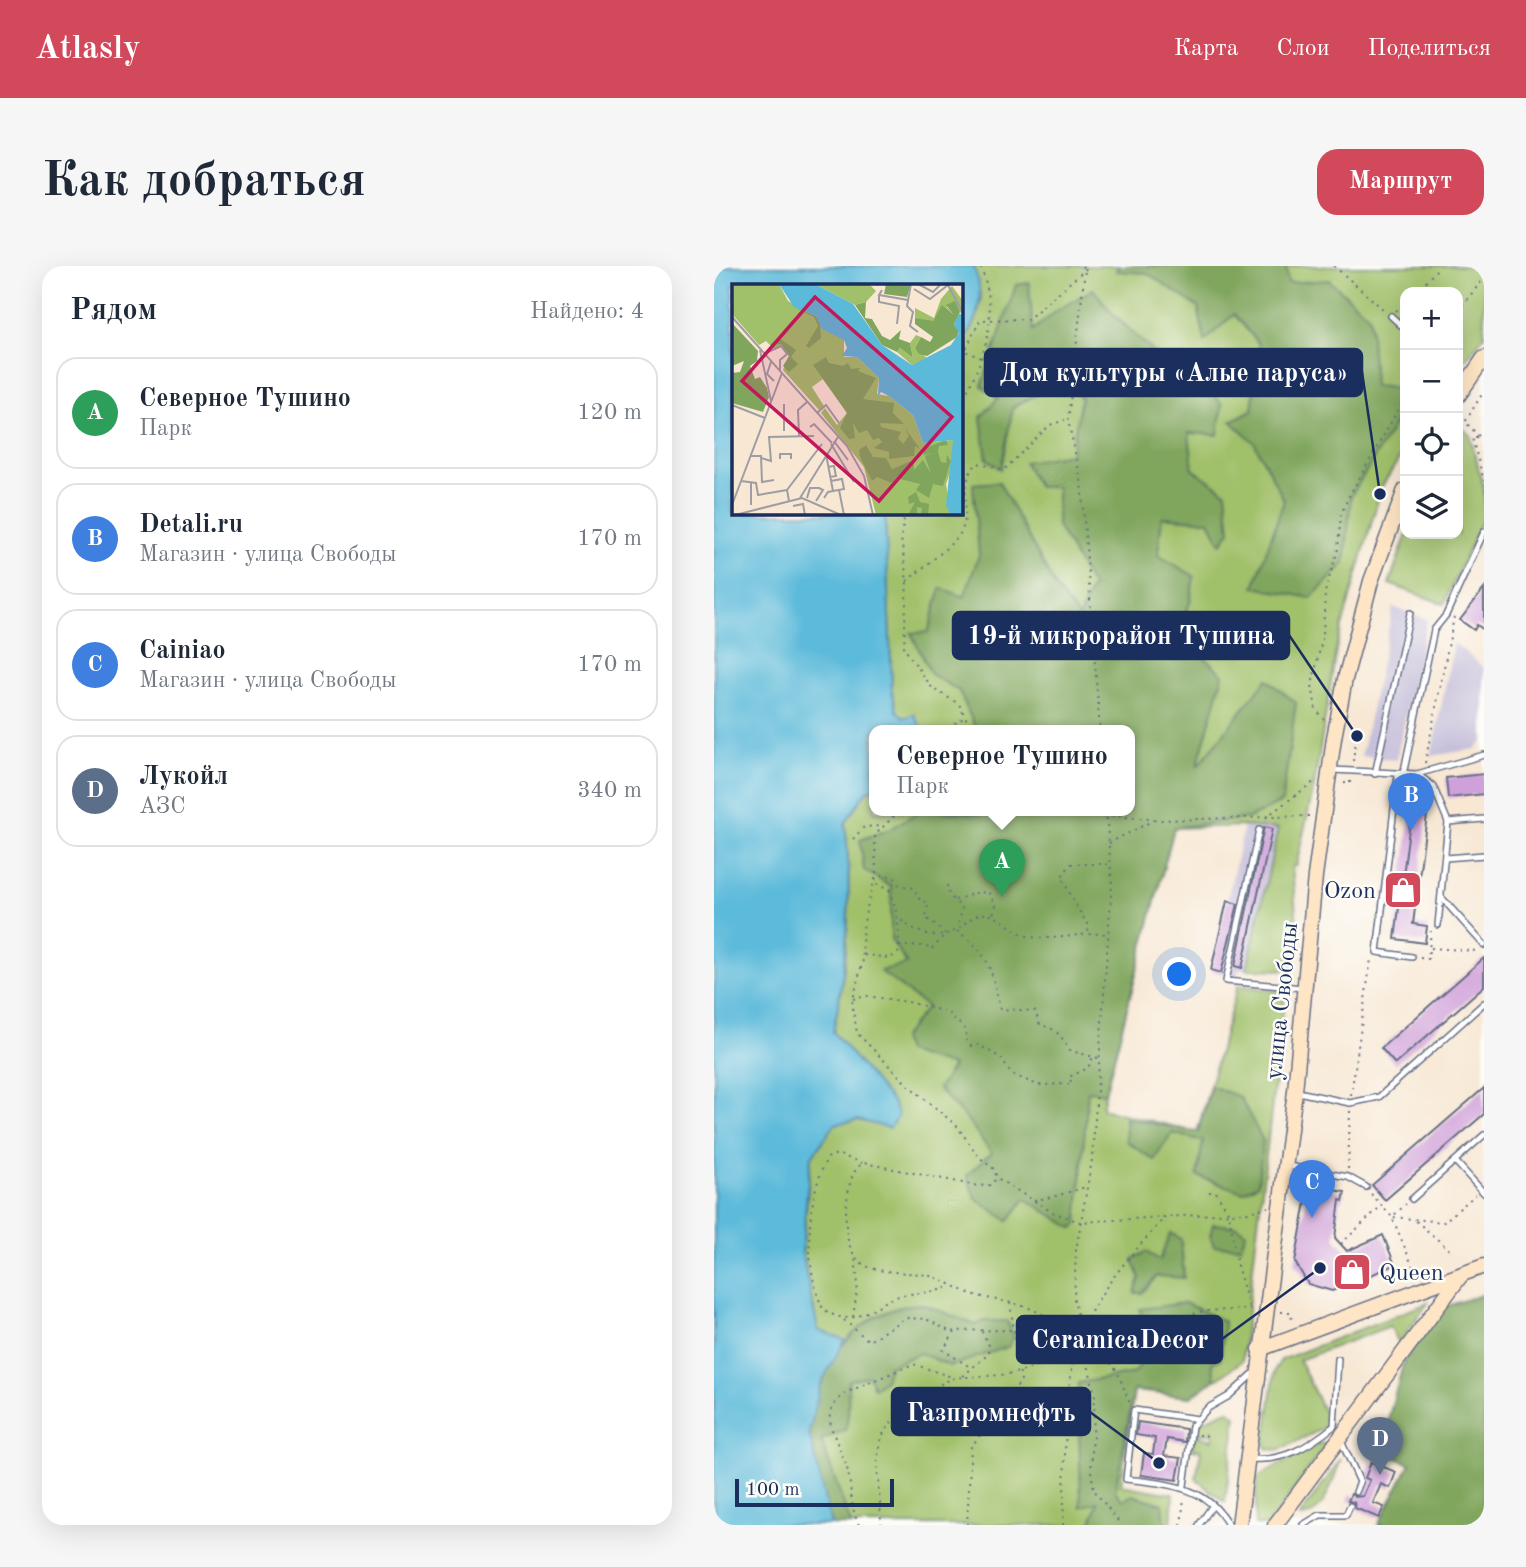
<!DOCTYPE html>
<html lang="ru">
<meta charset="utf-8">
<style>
:root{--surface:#fff;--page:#f6f6f7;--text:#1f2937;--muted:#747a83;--line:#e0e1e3;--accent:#d1495b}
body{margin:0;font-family:"Old Standard TT",serif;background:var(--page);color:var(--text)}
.controls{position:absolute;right:21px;top:21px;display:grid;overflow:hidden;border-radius:14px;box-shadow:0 7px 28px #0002}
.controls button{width:63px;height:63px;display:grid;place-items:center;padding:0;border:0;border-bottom:2px solid var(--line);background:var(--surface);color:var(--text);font:35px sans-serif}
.scale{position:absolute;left:21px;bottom:18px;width:159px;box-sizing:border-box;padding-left:7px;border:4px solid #1b2f5e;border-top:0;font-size:19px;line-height:24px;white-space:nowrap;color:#1b2f5e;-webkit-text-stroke:5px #fdfcf7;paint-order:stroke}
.you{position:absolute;left:466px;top:709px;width:24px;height:24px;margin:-18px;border:5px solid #fff;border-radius:50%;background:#1a73e8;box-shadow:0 0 0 10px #1a73e833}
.badge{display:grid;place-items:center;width:46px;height:46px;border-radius:50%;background:var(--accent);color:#fff;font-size:23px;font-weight:700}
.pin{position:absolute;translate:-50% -58px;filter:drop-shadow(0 2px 4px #0008)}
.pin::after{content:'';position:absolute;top:37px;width:24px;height:21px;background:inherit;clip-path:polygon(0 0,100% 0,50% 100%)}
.popup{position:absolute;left:155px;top:459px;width:266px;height:91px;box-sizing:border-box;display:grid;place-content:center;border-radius:14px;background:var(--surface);filter:drop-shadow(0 2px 5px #0005);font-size:23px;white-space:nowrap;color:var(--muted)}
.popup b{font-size:26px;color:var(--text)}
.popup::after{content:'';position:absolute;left:50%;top:100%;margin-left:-14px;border:14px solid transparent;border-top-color:var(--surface)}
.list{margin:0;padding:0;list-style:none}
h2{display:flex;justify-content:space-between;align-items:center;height:91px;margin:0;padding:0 28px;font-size:30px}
h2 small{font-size:23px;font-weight:400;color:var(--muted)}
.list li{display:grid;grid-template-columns:46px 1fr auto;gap:21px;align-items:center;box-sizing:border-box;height:112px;margin:0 14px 14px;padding:0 14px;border:2px solid var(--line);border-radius:21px}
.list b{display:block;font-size:26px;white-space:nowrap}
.list p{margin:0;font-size:23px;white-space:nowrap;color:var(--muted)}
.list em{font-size:23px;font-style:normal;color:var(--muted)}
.icon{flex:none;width:38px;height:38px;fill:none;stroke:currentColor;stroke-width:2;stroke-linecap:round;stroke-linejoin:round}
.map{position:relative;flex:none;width:770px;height:1259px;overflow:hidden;border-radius:21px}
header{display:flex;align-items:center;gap:42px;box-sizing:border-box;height:98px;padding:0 35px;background:var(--accent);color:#fff}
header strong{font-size:33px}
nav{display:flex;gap:38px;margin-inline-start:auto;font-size:24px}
.intro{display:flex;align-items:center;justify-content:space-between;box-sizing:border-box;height:168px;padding:0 42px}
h1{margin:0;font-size:49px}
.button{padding:18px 32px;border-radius:21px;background:var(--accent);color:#fff;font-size:24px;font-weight:700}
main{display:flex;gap:42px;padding:0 42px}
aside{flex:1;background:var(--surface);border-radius:21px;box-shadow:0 7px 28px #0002}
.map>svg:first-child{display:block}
.industrial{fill:#c6c0da}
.green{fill:#a0c069;stroke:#5e7864;stroke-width:2}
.forest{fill:#80a65d;stroke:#4e6a5e;stroke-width:2}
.water{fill:#5bbada;stroke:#3b749c;stroke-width:2}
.building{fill:#d0a0da}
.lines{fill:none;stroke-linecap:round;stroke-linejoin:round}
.lane-casing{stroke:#686f87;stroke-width:8}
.secondary-casing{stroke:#686f87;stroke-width:17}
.path{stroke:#686f87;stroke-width:2;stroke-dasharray:2 5;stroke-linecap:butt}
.lane{stroke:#fff;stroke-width:5}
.secondary{stroke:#fee5c5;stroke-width:14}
.labels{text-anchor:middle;stroke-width:5;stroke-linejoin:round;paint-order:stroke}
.poi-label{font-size:24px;fill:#1b2f5e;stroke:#fdfcf7;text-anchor:end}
.street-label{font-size:24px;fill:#1b2f5e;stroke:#fdfcf7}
.inset-road{fill:none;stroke:#9f9da4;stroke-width:2}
.view{fill:#c2185b;fill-opacity:0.15;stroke:#c2185b;stroke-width:3.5}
.inset-edge{fill:none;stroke:#1b2f5e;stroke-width:3.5}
.leader{fill:none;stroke:#1b2f5e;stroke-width:2.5}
.callout-dot{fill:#1b2f5e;stroke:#fdfcf7;stroke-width:2.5}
.callout{fill:#1b2f5e;stroke:#1b2f5e;stroke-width:2.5}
.callout-label{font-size:26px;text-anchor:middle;font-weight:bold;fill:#fff}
</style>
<header>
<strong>Atlasly</strong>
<nav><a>Карта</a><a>Слои</a><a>Поделиться</a></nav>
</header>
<div class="intro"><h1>Как добраться</h1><a class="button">Маршрут</a></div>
<main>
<aside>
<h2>Рядом<small>Найдено: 4</small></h2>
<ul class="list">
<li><span class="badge" style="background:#2e9e5b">A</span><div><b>Северное Тушино</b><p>Парк</p></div><em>120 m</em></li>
<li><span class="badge" style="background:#3f7fe0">B</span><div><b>Detali.ru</b><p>Магазин · улица Свободы</p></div><em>170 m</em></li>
<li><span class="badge" style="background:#3f7fe0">C</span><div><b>Cainiao</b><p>Магазин · улица Свободы</p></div><em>170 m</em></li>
<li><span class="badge" style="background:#5c6f8a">D</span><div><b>Лукойл</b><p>АЗС</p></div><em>340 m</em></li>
</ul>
</aside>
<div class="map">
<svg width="770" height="1259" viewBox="0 0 770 1259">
<rect width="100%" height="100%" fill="#fdfcf7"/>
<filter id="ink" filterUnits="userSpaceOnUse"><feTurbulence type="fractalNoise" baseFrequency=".0143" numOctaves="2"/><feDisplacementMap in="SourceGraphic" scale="14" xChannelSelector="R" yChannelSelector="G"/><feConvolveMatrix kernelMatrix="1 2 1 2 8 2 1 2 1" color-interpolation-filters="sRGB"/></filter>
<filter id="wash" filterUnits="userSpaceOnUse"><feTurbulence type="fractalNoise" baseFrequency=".00686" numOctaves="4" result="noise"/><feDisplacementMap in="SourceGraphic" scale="28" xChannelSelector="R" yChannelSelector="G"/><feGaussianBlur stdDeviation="1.57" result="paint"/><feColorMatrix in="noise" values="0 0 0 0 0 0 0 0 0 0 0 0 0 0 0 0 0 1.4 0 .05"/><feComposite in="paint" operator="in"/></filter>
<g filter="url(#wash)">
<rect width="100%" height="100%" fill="#f7e7d3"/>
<g class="industrial">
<path d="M679,341L713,353L682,494L647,490Z"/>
<path d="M740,377L770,402V475L762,483L717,490Z"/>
<path d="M530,560L564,563L533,703H525L522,717L511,714V708L497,705Z"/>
</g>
<g class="green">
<path d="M259,0H770V70L752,93H744V26H691V183L661,232L664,234L623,378L600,520L582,600H578L583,660L578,704L533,703L564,563L530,560L460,562L391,827L388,843L483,866L524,719L571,726L528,1095L477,1131L420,1125L407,1219L459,1228L457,1259H117L95,1167L104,1064L88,988L97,892L121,858L144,854L175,862L179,837L119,766C134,698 139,626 131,557L152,526L160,522V545H416V465H207L200,449L190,452L183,445L178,426L171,247H247V82L262,55L267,32Z"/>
<path d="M747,161L756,169L770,223V249L730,338L675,318L693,268H744V167Z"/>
<path d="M714,1037L685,1077L676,1060L585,1094L616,1159L565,1184L554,1183L551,1177L561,1104L567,1094Z"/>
<path d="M514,1144L522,1150L511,1236L482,1213L487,1184L478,1183L480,1169L498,1174L499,1168H480L486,1156Z"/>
<path d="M604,1177L613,1178L554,1259H541L543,1211Z"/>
<path d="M627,1193C618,1214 612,1251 585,1251Z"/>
</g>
<g class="forest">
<path d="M404,0H572L574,17L615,14L656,51L660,120L691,123V141L637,230L631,297L597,332L540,321L570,234L540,176L517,155L538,144L545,78L520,48L491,75L484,41L433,7L402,5Z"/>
<path d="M315,17L319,64L344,44L379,23L400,49L475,119L495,123L508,138L504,169L475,167L479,203L512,226L516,265L507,278L495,255L448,251L444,289L480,310L476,337L452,385L476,377L509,409L483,501L553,413L582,437L568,536L535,552L460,562L391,827L374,825L363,959L359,962L311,933L294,955L261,932L253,909L277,887L256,857L224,823L239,800L192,786L188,772L213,741L166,705L193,698L177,673V621L150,604L146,574L176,563L206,545L323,550L318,545H416V465H263L245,425L217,408L197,367L214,366L227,322L250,331L265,289L259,218L285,216L342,322L365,352L378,320L343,260V221H324L310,196L357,188L367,131L345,117L299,141L287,203L273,193L267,151L284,132L268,120L302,19Z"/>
<path d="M497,820L526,831L549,875L544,918L529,926L483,910L489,875L458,867L440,894L412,875L411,852L484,866Z"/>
<path d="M499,958L524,961L532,967L526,981L500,980L496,970Z"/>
<path d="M456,967L467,973L470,1012L443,1010L428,1027H421L426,1012L419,993L432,986L446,994Z"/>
<path d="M770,1028V1259H664L696,1198L666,1184L690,1095L729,1041Z"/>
<path d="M471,1037L510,1055L507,1093L498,1097L501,1113L477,1131L420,1124L401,1225L409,1234L419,1229L449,1238L451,1259H376L384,1236L367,1241L364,1117L421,1107L434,1085L426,1043Z"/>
<path d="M208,1038L262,1059L270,1055H293L300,1071L294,1081L236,1100L206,1087L175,1100L171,1114L160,1122L155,1110L135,1114C133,1132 137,1147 131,1164L107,1174L137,1259H117C110,1230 98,1199 96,1169C95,1159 100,1147 102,1137C114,1085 152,1040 208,1038Z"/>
</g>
<path class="water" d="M0,0H259C273,31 263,54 247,82V19H19V247H171L178,426L183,445L190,452L200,448L208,464L160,465V522L152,526L131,557C139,626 133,697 119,766L179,837L184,850L175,862L144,854L121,858L97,892L94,914L88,988L104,1064L131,1074L107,1117L95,1167L117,1259H0Z"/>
<g id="blocks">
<g class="building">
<path d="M770,323V364L763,359L760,364L746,354Z"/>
<path d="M770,508V528L734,532L732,512Z"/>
<path d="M698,539L714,541L699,658L713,660L711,677L681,673Z"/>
<path d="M550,561L558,563L528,702L521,700Z"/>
<path d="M513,635L524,638L507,707L497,704Z"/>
<path d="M770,692V720L681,798L667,782Z"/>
<path d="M770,822V848L671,934L658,919Z"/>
<path d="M595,920L631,926L629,935L626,934L621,972L633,985L669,969L681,999L618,1025L594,1018L581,996Z"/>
<path d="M424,1156L472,1163L471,1176L453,1173L450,1190L467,1192L463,1214L427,1209L430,1187L439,1188L441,1172L422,1169Z"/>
<path d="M657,1196L682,1206L676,1222L667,1218L659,1237L670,1241L665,1252L641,1242L640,1236L634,1235L637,1228L641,1231L649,1230L656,1214L651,1212Z"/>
</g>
</g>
</g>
<g filter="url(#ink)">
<use href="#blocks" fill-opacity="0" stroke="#686f87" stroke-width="2"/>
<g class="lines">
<g class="lane-casing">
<g id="lane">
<path d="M677,50L691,63"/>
<path d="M744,105L755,113"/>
<path d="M618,504L703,508L770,489"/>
<path d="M661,508L696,347"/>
<path d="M703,508L719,520L734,556L724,659"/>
<path d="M684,509L663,686L698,691"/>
<path d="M689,509L720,364L732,349L770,266"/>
<path d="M734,556L770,553"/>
<path d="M545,564L512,715L589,722"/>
<path d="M731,592L770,589"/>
<path d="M727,631L770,679"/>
<path d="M584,826L636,837L665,831L770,737"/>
<path d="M741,895L770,927"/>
<path d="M574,900L634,911L652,921"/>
<path d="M698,933L770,869"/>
<path d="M484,1153L420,1144L412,1213C452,1218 493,1219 514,1259"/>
<path d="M627,1175L646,1216L642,1226"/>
<path d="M536,1193C569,1196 594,1181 620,1160L624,1093"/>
<path d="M470,1220L478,1160L494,1142L515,1130L542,1105"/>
<path d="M485,1259L499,1239"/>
<path d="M589,1259L606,1249H632L636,1240"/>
</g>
</g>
<g class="secondary-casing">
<g id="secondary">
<path d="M744,130L770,92"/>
<path d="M546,1083L770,1000"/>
<path d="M525,1259L581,825L601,610L620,472L631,413L657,315L691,224"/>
<path d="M561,1259L748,1008"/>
</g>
</g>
<g class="path">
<path d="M368,0L371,4L354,154L367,214L386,465"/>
<path d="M620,0L670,44"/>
<path d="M702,26L726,0"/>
<path d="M682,45L691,36"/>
<path d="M744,45L770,12"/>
<path d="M267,92L251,85L266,54L314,53L375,0"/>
<path d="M247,137C271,91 287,51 266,0"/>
<path d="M744,152L750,155"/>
<path d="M770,169L758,172L770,215"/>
<path d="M765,170L751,156L770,125"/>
<path d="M191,247L187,272L193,315L190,382L219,423L245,438L258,465"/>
<path d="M193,315C205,305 242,276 247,266C258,243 243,215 264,197L290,204L336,159L351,154"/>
<path d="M610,454L602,443L598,419L609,369L611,326L624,283L627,248L634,232L691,132"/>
<path d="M229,465L251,451"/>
<path d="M639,495L642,470"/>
<path d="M711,497L740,351"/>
<path d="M630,517L636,518V515"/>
<path d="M185,545L161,569L162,609L152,645L148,669L149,694L138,737L143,767L193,818L243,860L265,891L280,903L283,912L338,946L366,956L535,946L554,941"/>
<path d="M342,545L447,554L595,550"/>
<path d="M392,545L398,617L378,894L362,984L360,1034L381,1130L377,1205L380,1224L407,1259"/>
<path d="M552,551L601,515"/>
<path d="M695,560V559"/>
<path d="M139,573L150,561L166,560"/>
<path d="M395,577L440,554"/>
<path d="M161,614L168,610L180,611L185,619L200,622L204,632L214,637L212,652L232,668L217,684L212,680H185"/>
<path d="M233,619L235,629L248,642L245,656L247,660"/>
<path d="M175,624L181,615"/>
<path d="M241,634L265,626L275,627L282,639L279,648"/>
<path d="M182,650C198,665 224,678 245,662C252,657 259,649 268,648C287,647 299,668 317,671C342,675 368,666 393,668"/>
<path d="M243,665C278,689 277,705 286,743L321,745L326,759C345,763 347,772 357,785L384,792"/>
<path d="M374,665L375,659C368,652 351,620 348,610L357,598H395"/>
<path d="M717,682L763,685"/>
<path d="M150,689L176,692L184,687C187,667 183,642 175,624L160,617"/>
<path d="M706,692L714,693L717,665"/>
<path d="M139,733L153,730L194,736L233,746L253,765L251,773L257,780L265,779L287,792L297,808L324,819L358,818L355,811L374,802L379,791"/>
<path d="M637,829L657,693"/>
<path d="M148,897L123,888L113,892C92,935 89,999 109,1043C145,1068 161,1032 194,1028C210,1027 222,1026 237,1020"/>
<path d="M634,903L636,845"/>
<path d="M495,926H502L515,947L523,999L535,1041"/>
<path d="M657,928L678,951L692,938"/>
<path d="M320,934C340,932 353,926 372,921"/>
<path d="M702,955L738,986"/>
<path d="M627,978L667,940"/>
<path d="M699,1001L678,951L730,956L761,929"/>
<path d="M567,1046H576L578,1053"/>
<path d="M139,1051L144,1019L141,991"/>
<path d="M130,1054L155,1075L191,1052L212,1053L235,1065L299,1064"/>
<path d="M241,1066L229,1084L256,1101"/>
<path d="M377,1089C406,1092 405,1116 416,1137"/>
<path d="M329,1099L358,1098L398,1076L468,1051L491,1045L540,1043"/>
<path d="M249,1110L272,1090L276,1081L268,1066"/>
<path d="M484,1169L497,1170"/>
<path d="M145,1259C136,1241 138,1226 134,1206C130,1189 119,1172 116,1155C114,1143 123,1134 131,1127L199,1098L238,1111"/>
<path d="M167,1259C167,1233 160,1202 166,1176C172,1152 218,1120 240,1112C279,1108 329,1115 348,1072C335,1037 292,1038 261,1029C244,1024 229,1012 212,1009C193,1005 160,1009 145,995C130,980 131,953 133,934C135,921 137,903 150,897L264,920L277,919L283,912"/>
<path d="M253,1259L257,1181L307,1115L296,1037"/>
<path d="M349,1259C352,1202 348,1120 367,1068C383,1024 421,985 451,951"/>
<path d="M467,1259L470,1232"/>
</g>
<use href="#lane" class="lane"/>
<use href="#secondary" class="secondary"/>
</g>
</g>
<defs>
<g id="shop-square" transform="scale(2.0125)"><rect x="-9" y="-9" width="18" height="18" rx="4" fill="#d1495b" stroke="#fdfcf7"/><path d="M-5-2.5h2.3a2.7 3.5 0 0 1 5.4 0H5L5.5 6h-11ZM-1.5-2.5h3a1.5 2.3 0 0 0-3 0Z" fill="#fff"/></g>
</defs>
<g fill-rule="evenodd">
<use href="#shop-square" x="689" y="624"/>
<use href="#shop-square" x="638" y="1006"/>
</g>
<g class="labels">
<g class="poi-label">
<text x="662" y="632">Ozon</text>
<text x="665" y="1014" text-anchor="start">Queen</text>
</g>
<g class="street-label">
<text transform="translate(567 735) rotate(-84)" y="8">улица Свободы</text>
</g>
</g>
<g transform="translate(18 18)">
<rect width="231" height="231" fill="#f7e7d3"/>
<path d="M0,0H47L56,17L84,32L112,56V73H125L147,94L145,110L157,112L181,131L191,159L221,156L223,175L214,200L219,231H144L132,183L89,129L93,124L105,141L115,129L91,95L80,103L92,122L87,126L51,86L57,72L49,62L43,66L34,57L27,61L0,30ZM83,0H137L144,7L134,18L123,21ZM220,2L231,17V31L219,19L215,23L221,30L211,22L200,38L183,34V24L202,34L209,15ZM184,51L189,53L183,64L195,74L180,81L165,68L168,64L181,74L178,59Z" fill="#a0c069"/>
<path d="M154,0H179L175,13L152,10ZM223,17L228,28L222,41L227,47L225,53L195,72L187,70L183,64L189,53L198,58L201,53L183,40V34L201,37L210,21L221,30L214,21ZM134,18L133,34L140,35L150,52L158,56L169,46L167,55L178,59L181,74L168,64L165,68L150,61L123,21ZM62,23L84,32L88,38L89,54L77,64L74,62L86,42L82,33ZM0,39L26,67L25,77L18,82L23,95L28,93L35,104L37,113L31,128L0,119V89L8,88L12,77L0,82ZM47,54L64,66L59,73L66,80L57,88L51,82L57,72L49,60L38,61ZM94,73L97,79L111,82L116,79L119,85L128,84L126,87L144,94L131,115L162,119L161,129L172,140L148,139L149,143L169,148L166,154L171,160L177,152L173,144L188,165L183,162L182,172L157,175V168L142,164L150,158L147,154L141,156L135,146L127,149L121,139L123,154L117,155L108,144L115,129L81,81ZM214,156L216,161L207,162L206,168L209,178L214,179L215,171L219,177L211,202L201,200L197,214L184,206L188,200L164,194L160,199L145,193L140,197L128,173L127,166L134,161L141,173L154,174L160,185L182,176V186L191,176L199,190L193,172L200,169L192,171L191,165ZM184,208L188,218L197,220L196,231H189L190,224L185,223V231H176L183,218L177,220L176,213Z" fill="#80a65d"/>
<path d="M47,0H83L121,20L150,61L180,81L219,61L227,49L222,41L227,30L231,31V231H219L214,221L221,156L191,159L181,131L157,112L149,108L146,112L147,94L125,73L110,72L115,64L112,56L90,45L84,32L62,23Z" fill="#5bbada"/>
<path class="inset-road" d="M179,0L175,22L181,28L178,42L186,48M186,0L201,8L209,0M182,5L198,15L216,1L231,29M150,6L147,11L176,16M147,11V18L167,22L165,40M0,33L115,162L132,192L141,231M28,66L39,117M34,69L49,62L55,70L48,76V86M39,78L35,90L42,97M52,120V147M0,121L33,134M85,129L94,121L107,139M78,143L82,140L100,159M67,152L66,126L75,118M102,157L116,176M99,160L122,198M94,170L101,207M19,172H29L30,198L42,196M29,174L39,177L37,153L82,152M48,175V170H59V175M96,183L102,182L104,192L98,193M9,197L24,199L26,211L55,206M19,199V221M107,206L112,231M68,214L106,153M75,214L78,204H87L91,206L84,217M92,214L96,208L112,205L110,195L99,197M57,217L55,206L90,160M0,221L50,89M61,222L71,220L73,231M3,231L70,214L109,231"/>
<path class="view" d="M83,13L220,133L147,217L10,97Z"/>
<rect width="231" height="231" class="inset-edge"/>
</g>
<path class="leader" d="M666 228L648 106M643 470L575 369M606 1002L508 1073M445 1197L376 1146"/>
<g class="callout-dot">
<circle cx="666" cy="228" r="7"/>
<circle cx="643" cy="470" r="7"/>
<circle cx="606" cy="1002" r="7"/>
<circle cx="445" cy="1197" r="7"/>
</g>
<g class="callout">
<rect x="271" y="83" width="377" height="47" rx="7"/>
<rect x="239" y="346" width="336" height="47" rx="7"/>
<rect x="303" y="1050" width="205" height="47" rx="7"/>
<rect x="178" y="1122" width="198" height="47" rx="7"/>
</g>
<g class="callout-label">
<text x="460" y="115">Дом культуры «Алые паруса»</text>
<text x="407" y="378">19-й микрорайон Тушина</text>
<text x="406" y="1082">CeramicaDecor</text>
<text x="277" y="1155">Газпромнефть</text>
</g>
</svg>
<div class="controls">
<button>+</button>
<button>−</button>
<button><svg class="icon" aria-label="locate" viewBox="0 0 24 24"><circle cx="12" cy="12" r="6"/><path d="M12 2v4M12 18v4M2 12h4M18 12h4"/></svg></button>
<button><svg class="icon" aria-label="layers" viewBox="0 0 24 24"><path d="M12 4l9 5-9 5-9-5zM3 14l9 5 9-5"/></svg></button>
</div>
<div class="scale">100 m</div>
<div class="you"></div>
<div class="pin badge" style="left:288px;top:631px;background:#2e9e5b">A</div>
<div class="popup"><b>Северное Тушино</b>Парк</div>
<div class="pin badge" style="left:697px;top:565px;background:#3f7fe0">B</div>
<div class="pin badge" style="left:598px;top:952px;background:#3f7fe0">C</div>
<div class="pin badge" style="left:666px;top:1209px;background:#5c6f8a">D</div>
</div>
</main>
